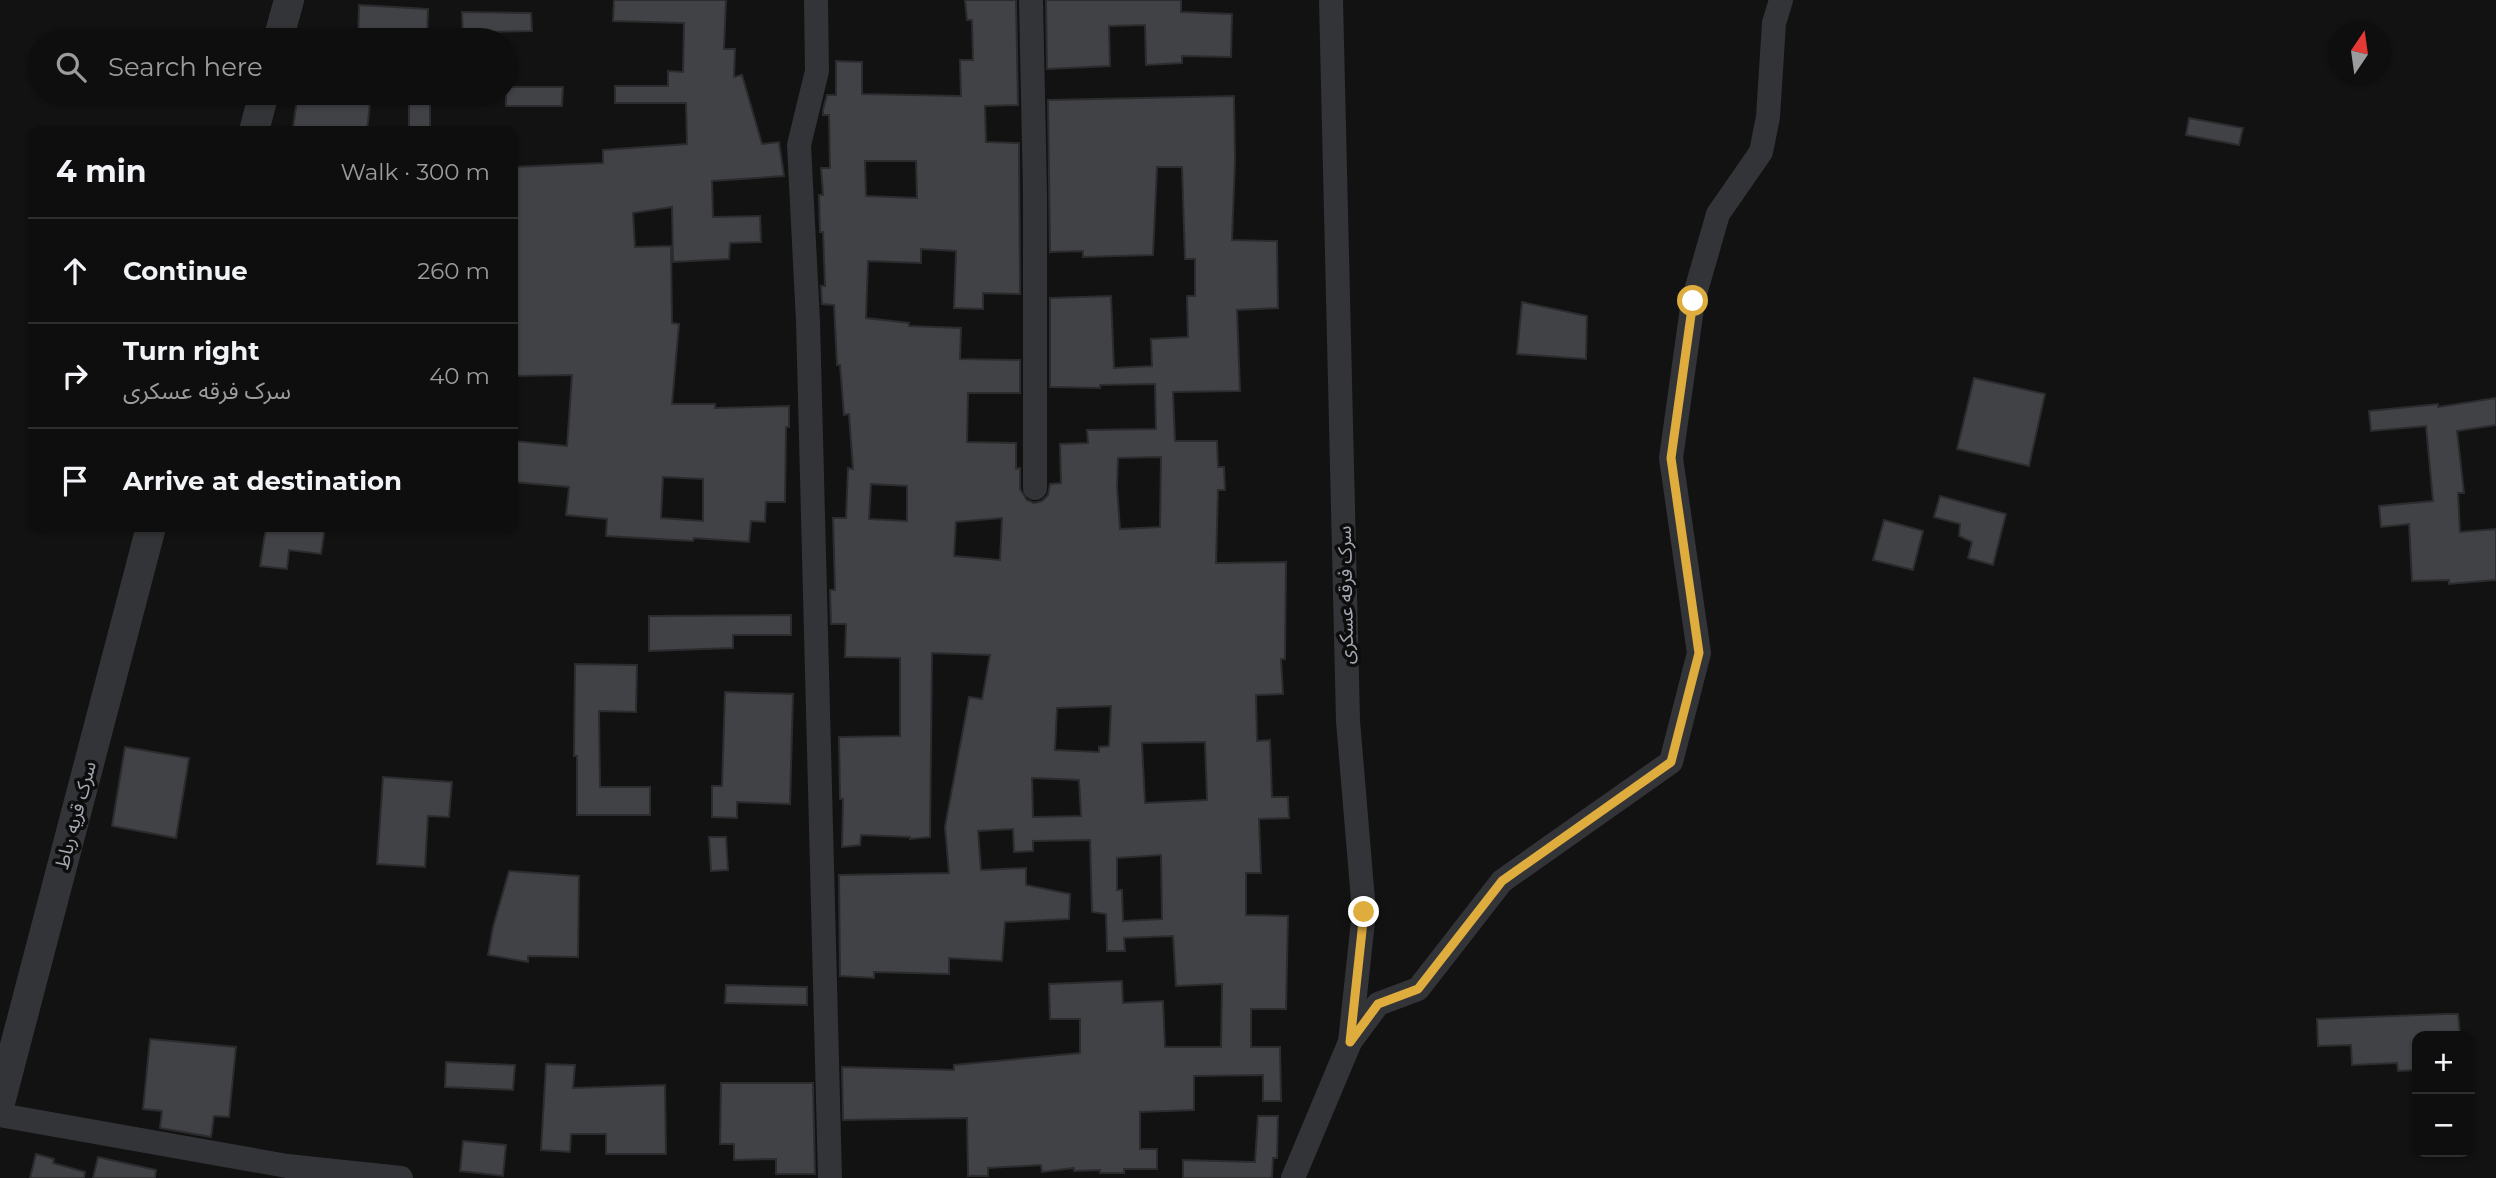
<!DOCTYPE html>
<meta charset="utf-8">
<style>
:root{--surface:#0e0e0e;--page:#171717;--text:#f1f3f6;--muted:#9b9c9e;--line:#2e2e2e}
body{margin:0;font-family:Montserrat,"Noto Sans Arabic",sans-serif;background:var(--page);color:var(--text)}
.controls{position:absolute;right:21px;bottom:21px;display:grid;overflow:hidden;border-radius:14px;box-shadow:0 2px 5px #0004}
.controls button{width:63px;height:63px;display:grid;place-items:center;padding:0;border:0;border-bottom:2px solid var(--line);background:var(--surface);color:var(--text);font:35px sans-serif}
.compass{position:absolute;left:2328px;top:21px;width:63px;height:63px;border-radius:50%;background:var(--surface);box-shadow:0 2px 5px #0004;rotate:13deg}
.stop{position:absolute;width:21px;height:21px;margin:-16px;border:5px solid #dfac3e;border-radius:50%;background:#fff}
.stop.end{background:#dfac3e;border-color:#fff;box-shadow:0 2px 7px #0008}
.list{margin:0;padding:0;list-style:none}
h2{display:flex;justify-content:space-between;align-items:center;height:91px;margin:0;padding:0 28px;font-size:30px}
h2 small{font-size:23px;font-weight:400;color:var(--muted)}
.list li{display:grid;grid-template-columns:46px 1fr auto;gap:21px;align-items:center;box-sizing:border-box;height:105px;padding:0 28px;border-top:2px solid var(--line)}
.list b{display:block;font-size:26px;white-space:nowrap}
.list p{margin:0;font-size:23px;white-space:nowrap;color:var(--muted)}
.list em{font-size:23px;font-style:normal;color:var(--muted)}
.icon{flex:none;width:38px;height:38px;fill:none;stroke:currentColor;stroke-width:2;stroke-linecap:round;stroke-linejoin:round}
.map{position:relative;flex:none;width:2496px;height:1178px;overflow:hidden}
.search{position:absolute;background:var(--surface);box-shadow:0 2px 5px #0004;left:28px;top:28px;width:490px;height:77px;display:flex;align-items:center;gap:18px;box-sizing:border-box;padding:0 24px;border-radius:38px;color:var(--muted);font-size:26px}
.panel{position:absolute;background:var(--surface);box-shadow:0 2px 5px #0004;left:28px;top:126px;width:490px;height:406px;border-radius:14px}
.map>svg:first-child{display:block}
.building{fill:#414246;stroke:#2c2c2f;stroke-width:2;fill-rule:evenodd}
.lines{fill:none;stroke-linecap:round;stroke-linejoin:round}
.minor{stroke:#333437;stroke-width:24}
.tertiary{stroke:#333437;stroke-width:30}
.route{stroke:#dfac3e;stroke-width:9}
.labels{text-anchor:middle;stroke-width:7;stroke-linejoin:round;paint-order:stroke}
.street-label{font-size:19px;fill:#a4a8b2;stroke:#0d0d0e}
</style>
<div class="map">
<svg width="2496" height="1178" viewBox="0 0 2496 1178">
<rect width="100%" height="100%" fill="#121213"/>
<g class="building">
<path d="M614,0H726L724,49H735L734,77L742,75L762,144L779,142L784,176L712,181L713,217L760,216L761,242L730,243L729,259L673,262L672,207L633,213L635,247L671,246L672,323L679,324L672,404H715V408L789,406V427H786L785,502H766L765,522L751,521L749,542L694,538L693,541L606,536L607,519L566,515L569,487L513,482L514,441L567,446L572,375L513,376V167L603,163V150L687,144L686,103H615V86H668V71L683,72L684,23L613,21ZM663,477L703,479V521L661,518Z"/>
<path d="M965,0H1016L1018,105L985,106L986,142L1019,143L1020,294L983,293V309L954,308L956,251L921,249V263L868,261L866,318L909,323V326L961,328L960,359L1020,360V393H968L967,442L1016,443V469L1020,468V489L1027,500L1034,503L1042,501L1048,495L1050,484L1061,483L1060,444L1088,443L1087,430L1156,429L1155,384L1100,385V388L1050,387V298L1111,296L1114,368L1152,366L1151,339L1188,337L1187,296H1195V259H1185L1182,167H1157L1153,255L1083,257V251L1050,252L1048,100L1234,96L1235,160L1232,240L1277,241L1278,308L1237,310L1240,391L1173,392L1175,441H1217L1218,467H1224L1225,490H1218L1216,563L1286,562L1285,659H1281L1283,694L1256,695L1257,741L1270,740L1272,797H1288L1289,818L1259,819L1261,873H1246V915L1288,916L1286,1009H1251V1047H1280L1281,1101H1263V1075L1194,1076V1110L1140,1112V1149H1157V1169H1124V1173H1100V1170L1074,1171V1168L1042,1172L1041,1165L988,1168V1176H968L967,1118L843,1120L842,1067L954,1070V1065L1080,1053V1019H1050L1049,984L1122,981L1123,1003L1163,1001L1165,1047H1221L1222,984L1176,986L1173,936L1124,938L1125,951H1107L1106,914L1092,912L1090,840L1033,841V851L1014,852L1013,829L978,831L981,870L1026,868V885L1070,894L1069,919L1005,922L1002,961L949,958V974L874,972V978L840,976L839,875L949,873L945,827L969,697L982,699L990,655L932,653L930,837L910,839V837L861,835L860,845L842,847L843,799H840L839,737L900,736V658L845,657L846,624H831L830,590H835L833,518H846L848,468L853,469L849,414L844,415L840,365H837L834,305L822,304L821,286H825L823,232H820L819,195H823L821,168H830L829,115H823V110L827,95H836V61L862,62V94L961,96L960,60H973L972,20H967ZM865,161H916L917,198L866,196ZM1161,457L1160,527L1120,529L1117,487L1118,458ZM871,484L907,486V521L869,519ZM1002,518L1000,560L954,556L956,522ZM1111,706L1109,746L1099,747V752L1055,750L1057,708ZM1205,742L1207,800L1145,803L1142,743ZM1032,778L1079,780L1081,816L1033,817ZM1161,855L1162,919L1123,921L1122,890H1117V858Z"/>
<path d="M1046,0H1181V12L1232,14L1231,57L1182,56V63L1146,65L1145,25L1109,26L1110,66L1047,69Z"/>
<path d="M359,5L428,9L427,40H358Z"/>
<path d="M462,12L531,13L532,31L486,32V40H463Z"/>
<path d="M506,87H563L562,106H506Z"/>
<path d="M298,93H371L367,131L318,129L315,131L293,128Z"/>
<rect x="409" y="93" width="21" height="38"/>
<path d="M2189,118L2243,128L2239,145L2186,135Z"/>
<path d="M1522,302L1587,316L1586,359L1517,354Z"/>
<path d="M1974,378L2045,394L2029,466L1957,449Z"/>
<path d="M2496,398V425L2457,431L2464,493H2458L2460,532L2496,529V580L2449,584V580L2412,581L2409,524L2381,527L2379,506L2433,501L2426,426L2371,431L2369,411L2438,404V407Z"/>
<path d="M1940,496L2006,514L1993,565L1968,558L1972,542L1959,536L1960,524L1934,517Z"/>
<path d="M1884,520L1923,531L1913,570L1873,560Z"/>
<path d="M266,527H325L321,554L289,550L287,569L260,566Z"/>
<path d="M791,615V635H733V648L649,651V616Z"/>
<path d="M575,664L637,665L636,712L599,711L600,787H650V815H577V756H574Z"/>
<path d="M725,692L793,694L790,804L737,802V818L712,817V786H722Z"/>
<path d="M125,747L189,758L176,838L112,826Z"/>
<path d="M383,777L452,782L449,817L428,816L425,867L377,864Z"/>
<path d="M709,837H726L728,870L711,871Z"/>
<path d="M509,871L579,876L578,957L528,956V962L488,955L493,927Z"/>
<path d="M726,985L807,987V1005L725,1003Z"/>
<path d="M2444,1014H2458L2460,1036H2417V1070L2398,1071L2397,1063L2352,1065L2351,1045L2318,1046L2317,1019Z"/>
<path d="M150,1039L236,1047L229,1117L214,1116L211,1137L160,1128L162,1111L143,1109Z"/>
<path d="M446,1062L515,1065L513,1090L445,1087Z"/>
<path d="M546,1064L575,1065L573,1088L665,1085L666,1154H606V1134H571L570,1152L541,1150Z"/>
<path d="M721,1083H813L815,1174H776V1159L734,1160V1144H720Z"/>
<path d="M1258,1116H1278L1277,1158H1273L1272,1178H1183V1160L1255,1162Z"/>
<path d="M463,1141L506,1145L503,1176L460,1171Z"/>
<path d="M36,1154L54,1159L53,1163L85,1172L84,1178H30Z"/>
<path d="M98,1157L156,1170L155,1178H93Z"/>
</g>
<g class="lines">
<g class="minor">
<path d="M816,0L817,71L799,145L808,321L830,1178"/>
<path d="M1031,0L1035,193V488"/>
<path d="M1350,1042L1378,1004L1418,989L1502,881L1671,762L1699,653L1671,458L1693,301L1718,214L1761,152L1768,117L1774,23L1781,0"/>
<path d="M0,1115L287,1166L401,1178"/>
<path d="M1293,1178L1350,1042L1364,912L1348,721L1331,0"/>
</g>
<g class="tertiary">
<path d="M278,40L289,0"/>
<path d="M254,131L264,93"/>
<path d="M0,1103L151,527"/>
</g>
</g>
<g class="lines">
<path class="route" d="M1364,912L1350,1042L1378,1004L1418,989L1502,881L1671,762L1699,653L1671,458L1693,301"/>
</g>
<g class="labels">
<g class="street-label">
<text transform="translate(1345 595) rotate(-91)" y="7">سرک فرقه عسکری</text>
<text transform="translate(75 815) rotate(-75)" y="7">سرک قریه رباط</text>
</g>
</g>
</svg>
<div class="controls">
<button>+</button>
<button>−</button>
</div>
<svg class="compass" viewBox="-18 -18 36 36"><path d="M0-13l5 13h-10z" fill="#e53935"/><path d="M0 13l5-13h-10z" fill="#9b9c9e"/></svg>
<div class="stop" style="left:1693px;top:301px"></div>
<div class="stop end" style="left:1364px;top:912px"></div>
<div class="search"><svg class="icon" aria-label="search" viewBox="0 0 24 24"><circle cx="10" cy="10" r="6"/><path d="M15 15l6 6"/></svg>Search here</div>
<section class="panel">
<h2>4 min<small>Walk · 300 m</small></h2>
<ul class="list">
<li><svg class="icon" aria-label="ahead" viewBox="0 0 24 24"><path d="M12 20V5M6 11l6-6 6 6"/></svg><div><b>Continue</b></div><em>260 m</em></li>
<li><svg class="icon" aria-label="right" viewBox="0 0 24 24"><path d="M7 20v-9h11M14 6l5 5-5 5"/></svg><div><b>Turn right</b><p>سرک فرقه عسکری</p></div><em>40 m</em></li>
<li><svg class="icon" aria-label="arrive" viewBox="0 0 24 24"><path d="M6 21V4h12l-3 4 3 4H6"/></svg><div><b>Arrive at destination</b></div></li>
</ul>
</section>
</div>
